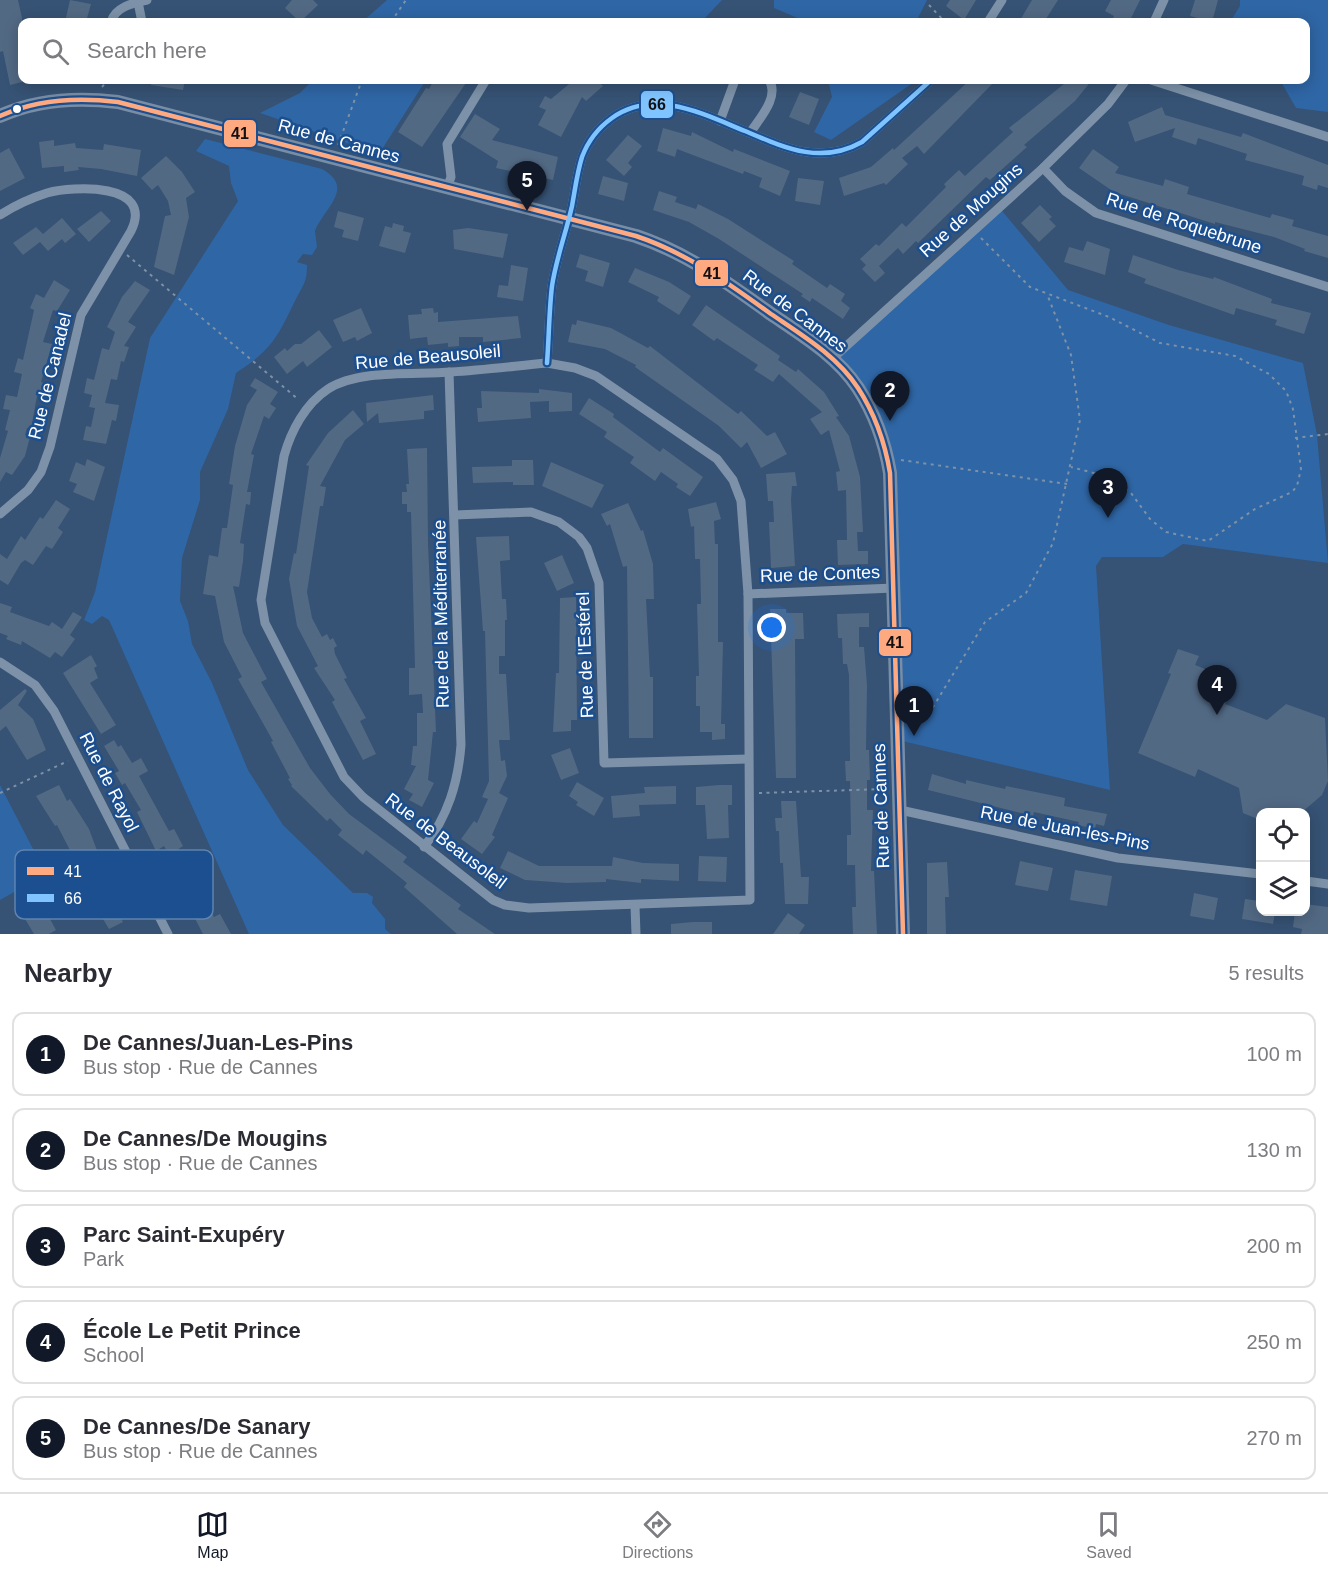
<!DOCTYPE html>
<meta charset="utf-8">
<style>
:root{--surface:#fff;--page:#f2f2f3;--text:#2b2b33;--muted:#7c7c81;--line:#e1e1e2;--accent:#111827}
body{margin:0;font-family:Arial,sans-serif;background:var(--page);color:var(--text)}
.controls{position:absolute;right:18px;bottom:18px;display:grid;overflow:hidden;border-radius:12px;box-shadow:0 3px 15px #0003}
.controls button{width:54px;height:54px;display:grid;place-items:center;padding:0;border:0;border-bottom:2px solid var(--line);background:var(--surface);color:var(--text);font:30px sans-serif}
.you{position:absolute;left:772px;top:628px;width:21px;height:21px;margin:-15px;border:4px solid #fff;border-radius:50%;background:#1a73e8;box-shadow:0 0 0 9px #1a73e833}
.badge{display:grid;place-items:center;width:39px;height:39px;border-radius:50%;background:var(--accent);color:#fff;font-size:20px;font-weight:700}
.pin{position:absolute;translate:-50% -50px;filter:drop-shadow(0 2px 3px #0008)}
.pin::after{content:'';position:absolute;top:32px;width:21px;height:18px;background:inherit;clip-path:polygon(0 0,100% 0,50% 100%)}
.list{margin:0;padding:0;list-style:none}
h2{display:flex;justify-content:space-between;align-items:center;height:78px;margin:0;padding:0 24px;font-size:26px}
h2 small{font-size:20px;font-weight:400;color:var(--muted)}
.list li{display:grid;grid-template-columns:39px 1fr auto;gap:18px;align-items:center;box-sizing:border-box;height:84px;margin:0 12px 12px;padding:0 12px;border:2px solid var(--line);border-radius:12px}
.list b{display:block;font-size:22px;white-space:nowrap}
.list p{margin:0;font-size:20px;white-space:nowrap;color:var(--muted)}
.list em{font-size:20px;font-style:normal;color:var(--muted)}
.icon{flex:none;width:33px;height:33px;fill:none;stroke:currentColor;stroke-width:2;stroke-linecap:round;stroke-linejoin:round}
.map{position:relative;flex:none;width:1328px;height:934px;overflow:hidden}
.search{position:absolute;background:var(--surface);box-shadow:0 3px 15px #0003;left:18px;right:18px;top:18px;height:66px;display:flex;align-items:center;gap:15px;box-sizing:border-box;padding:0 21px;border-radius:12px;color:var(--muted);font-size:22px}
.sheet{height:558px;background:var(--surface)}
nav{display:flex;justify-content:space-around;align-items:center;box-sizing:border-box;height:84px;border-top:2px solid var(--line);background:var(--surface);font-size:16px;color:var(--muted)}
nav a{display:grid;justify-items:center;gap:3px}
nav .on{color:var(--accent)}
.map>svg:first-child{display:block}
.green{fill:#2f66a5}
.building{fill:#526984}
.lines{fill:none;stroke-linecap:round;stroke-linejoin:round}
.path{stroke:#7d92a8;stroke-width:2;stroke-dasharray:3 4.5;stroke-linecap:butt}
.street{stroke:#7d92a8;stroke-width:9}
.secondary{stroke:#798da4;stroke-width:14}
.bus-1-casing{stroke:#1b4f8f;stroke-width:9}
.bus-2-casing{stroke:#1b4f8f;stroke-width:9}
.bus-1{stroke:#ffa980;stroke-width:4.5}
.bus-2{stroke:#80c4ff;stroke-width:4.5}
.bus-dot{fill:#fff;stroke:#1b4f8f;stroke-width:2}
.labels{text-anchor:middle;stroke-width:5;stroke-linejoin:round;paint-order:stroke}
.street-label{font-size:18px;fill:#fff;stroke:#1b4f8f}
.key{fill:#1b4f8f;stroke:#5f84b1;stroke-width:1.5}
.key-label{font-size:16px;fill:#fff}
.line-badge{stroke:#1b4f8f;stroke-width:2}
.pale-badge-label{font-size:16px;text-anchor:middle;font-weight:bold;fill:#111}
</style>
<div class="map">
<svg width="1328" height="934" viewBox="0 0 1328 934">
<rect width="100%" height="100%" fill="#365274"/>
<g class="green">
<path d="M387,0H722L705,18L692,22H362Z"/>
<path d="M774,0H927L916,22H807L774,8Z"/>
<path d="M1240,0H1328V112L1296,108L1280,80H1306V22H1230L1240,6Z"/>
<path d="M307,80H426L379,154L260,113L300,93L309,84Z"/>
<path d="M828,80H917L831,140L814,132L832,97Z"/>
<path d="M205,139L322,169C356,188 324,208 315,231L317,247L312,255L303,254L297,262L307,265C307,283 303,285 296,299C277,337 274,348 236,373L228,409L200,472V500L182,558L180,601L188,621L192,644L212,683L248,770L283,825L353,893H367L373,897L372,903L385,919V929L391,934H249L109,620L102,616L92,624L84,620L95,592L150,338L238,201L231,183L229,166L196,151Z"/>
<path d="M998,206L1068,290L1169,325L1303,363L1317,435L1328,563L1183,544L1163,557H1102L1096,566L1110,790L898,740L891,492L878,427L832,359Z"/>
<path d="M0,785L46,874L0,900Z"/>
</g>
<g class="building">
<path d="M0,0H18L22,18V82L10,85L3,51L0,52Z"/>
<path d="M70,0L91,4L86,22H65Z"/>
<path d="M292,0H313L318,5L300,22L285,8Z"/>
<path d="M950,0H976L964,20L946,6Z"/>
<path d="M1032,0H1058L1044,22H1019Z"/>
<path d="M1111,0H1140L1129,22H1111L1114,16L1105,11Z"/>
<path d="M1195,0H1218L1212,22L1190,16Z"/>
<path d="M151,80H185L183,90L151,85Z"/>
<path d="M434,80H468L422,147L398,132L426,88L429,89Z"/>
<path d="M574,80H597L603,86L586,101L582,97L561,137L538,125L546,110L539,107L545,96L551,99Z"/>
<path d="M970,80H996L924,154L917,146L902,158L908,164L886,185L884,183L844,196L839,178L871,167L893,148L894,150Z"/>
<path d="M1069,80H1092L1075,101L1024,145L1027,147L990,180L986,177L918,243L916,241L903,254L898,248L879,266L885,273L875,282L862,269L866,265L860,259L876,244L879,246L902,223L906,227L946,187L944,184L959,170L965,176L1013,132L1009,128Z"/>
<path d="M800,92L819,99L809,125L789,117Z"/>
<path d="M1162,107L1165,115L1241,137L1243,133L1328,165V188L1318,185L1317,190L1302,185L1304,176L1245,160L1247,154L1198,138L1196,145L1172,137L1175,128L1135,142L1128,122Z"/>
<path d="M475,114L500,129L492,140L558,157L553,180L496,168L498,161L460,137Z"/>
<path d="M663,128L691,136L692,132L733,152L734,149L790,171L780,196L759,187L762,178L744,171L743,174L677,149L675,157L657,151Z"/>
<path d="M628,135L642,146L628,163L632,167L624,176L606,160Z"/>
<path d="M54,140V146L75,143L76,148L103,150L104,144L141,150L137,176L101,169L78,167L79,170L64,172V166L42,168L39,142Z"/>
<path d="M9,148L25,178L0,191V153Z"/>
<path d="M1093,149L1119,167L1115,173L1163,186L1165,179L1189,187L1187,194L1270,218L1272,214L1294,220L1292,226L1328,236V258L1304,251L1305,249L1274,237L1215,222V224L1114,192L1079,168Z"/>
<path d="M166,156L182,172L195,192L186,198L189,217L174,275L154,267L165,216L171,215L168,201L158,185L152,190L141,178Z"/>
<path d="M603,176L628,183L624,201L598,194Z"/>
<path d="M798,178L824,181L820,205L795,201Z"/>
<path d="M659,191L677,197L675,202L696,209L698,204L728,219L794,261L792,264L827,288L830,284L845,294L841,301L850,308L843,319L812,298L810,302L801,296L803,294L719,239L689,222L653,210Z"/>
<path d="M1040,205L1052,217L1049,219L1056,226L1039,242L1021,223Z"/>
<path d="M101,211L111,221L89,242L77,229Z"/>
<path d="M338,211L364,218L358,241L342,237L344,230L334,227Z"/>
<path d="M62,218L76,234L65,243L62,239L48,251L40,242L23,255L13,243L36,227L43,234Z"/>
<path d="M393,223L404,226L403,231L411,233L405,253L379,246L385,226L392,228Z"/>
<path d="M468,228L508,234L503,258L454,249L453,230Z"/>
<path d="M1087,241L1110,249L1105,275L1064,262L1069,247L1083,251Z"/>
<path d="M580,254L610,263L603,287L585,281L588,271L576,267Z"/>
<path d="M1133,255L1178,270L1213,279L1214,277L1272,299L1271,303L1311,313L1304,334L1275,325L1277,320L1236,308L1234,315L1144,283L1146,279L1128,272Z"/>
<path d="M511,265L528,268L523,301L497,297L499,285L508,286Z"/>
<path d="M635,268L669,282L691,296L679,315L657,301L659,297L628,282Z"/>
<path d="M54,280L70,290L57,311L53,310L43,342L52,344L41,382L44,383L41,397L37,396L31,429L27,428L25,435L30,437L25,456L12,475L6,472L0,482V458L8,431L5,430L10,410L3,409L6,395L17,397L22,374L14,372L18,358L23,360L34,310L30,308L36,294L44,298Z"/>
<path d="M135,281L150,290L128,322L136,327L124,346L129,347L124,362L121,361L117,380L111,379L105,403L119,405L116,421L112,420L106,444L83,440L86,426L91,427L95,408L89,407L92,395L84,393L87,378L94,380L102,348L109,350L115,332L107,327L122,297Z"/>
<path d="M706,305L780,356L778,360L796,372L798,369L824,392L839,416L836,417L849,436L860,477L863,532H857L858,551H868V564L838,565L837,540H847L846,490L838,491L836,472L840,471L829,430L821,435L810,419L822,412L779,374L773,382L754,370L758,365L717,338L714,341L692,325Z"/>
<path d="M361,308L372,333L357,341L355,337L343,342L333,320Z"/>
<path d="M433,308L434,313L438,312V322L518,316L521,338L483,342V337H459V346L448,347V343L428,345L427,337L410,339L408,315L422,314L421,309Z"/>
<path d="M577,320L611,328L648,348L650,346L738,414L741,411L767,436L775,432L787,454L761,468L747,442L741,448L719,426L635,367L636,365L605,349L568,342L572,324L576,325Z"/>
<path d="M319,330L332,347L307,367L303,361L287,374L274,357L285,348L287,351L295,344H301Z"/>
<path d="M255,378L278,392L270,404L276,408L269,419L264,416L251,454L254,455L247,492H251L250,505L246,504L240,543L244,544L243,561L239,587L233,586L243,633L267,679L261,682L310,768L330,794L349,814L407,857L403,862L461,905L458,909L495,934H457L404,887L407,883L366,850L363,855L338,835L342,830L330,818L327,821L291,786L292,785L288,779L290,778L271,742L273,741L238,679L242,677L224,642L215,596L203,594L209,555L218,557L222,528H227L233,485L229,484L235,446L247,405L257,390L250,386Z"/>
<path d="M539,389L572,393V411L549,412V401L530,402L531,418L478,422L477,408H482L481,391L539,393Z"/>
<path d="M433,395L434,410L424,411V419L379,423L378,413L367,422L366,403Z"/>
<path d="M589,398L614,414L613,417L660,452L663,448L703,477L690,496L676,487L678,484L661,472L655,481L630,463L634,457L604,437L607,432L579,414Z"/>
<path d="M353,410L364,424L345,440L320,486L326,487L323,506H320L307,592L312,618L322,637L327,634L330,640L333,638L337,646L334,648L335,654L347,678L344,679L366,718L360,721L376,754L363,760L332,702L335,700L314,668L318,666L297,626L289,579L294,553L296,554L309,466L306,465L328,433Z"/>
<path d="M427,448L428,543L436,732H433L428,780L434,783L422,807L409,800L413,794L404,789L416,766L411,765L413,746H417V713H423L422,694L409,695V668H415L411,512H407V504H402V492H407L406,484H409L407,449Z"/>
<path d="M87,459L105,467L94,501L73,492L77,484L69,481L76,462L85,466Z"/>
<path d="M512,460H533L534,485H513V482L473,483L472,467L512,466Z"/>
<path d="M551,462L604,485L592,508L542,486Z"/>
<path d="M795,472L797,486H792L791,500L795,566L771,568L769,522H774L773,501H768L766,474Z"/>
<path d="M56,500L70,509L58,528L63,532L52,549L46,546L33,565L25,560L21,563L8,585L0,580V554L7,559L21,536L25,540L40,517L43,519Z"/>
<path d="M716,502L721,519L714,521L715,544H718V642H723L721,724H725V739L712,740V732H700V706H696V676H699L697,604H701L700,559H695L694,526L691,527L688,509Z"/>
<path d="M628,503L641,531L643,530L653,564L654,599H646L650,677H653V738H629L627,566L623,567L610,524L607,526L601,514Z"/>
<path d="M509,536L510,560L500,561L502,599H506L507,620H505V656H499V674H506L510,740H499L501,761L505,760L507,776L499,793L508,798L492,835L495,837L482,854L461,839L474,821L477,823L488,799L482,797L489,781L485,631H483L476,537Z"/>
<path d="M562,555L574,583L557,591L544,563Z"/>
<path d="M576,597L577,720H571V731L553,732L556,673H559L560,598Z"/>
<path d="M0,603L12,607L10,612L49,626L52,622L62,629L73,612L82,617L70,635L75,639L62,657L55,652L50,658L22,641L21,645L6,639L8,636L0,633Z"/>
<path d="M770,609H786V613H803L804,639H795L796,778H776Z"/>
<path d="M869,613V627H859V647H864L867,685L866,750H869L870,780H867V810H873L871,871H874L877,934H853L852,907H856L855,865H847V835H851L850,781H846L845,761H850L849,675L847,664H843L842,638H838L837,614Z"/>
<path d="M1178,649L1199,656L1195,665L1218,674L1212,690L1228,696L1225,704L1267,720L1286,704L1325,718L1328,781L1322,795L1301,813H1260V820L1243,813L1239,788L1198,769L1195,777L1138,753L1171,674L1168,673Z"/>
<path d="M91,655L97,666L94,668L98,678L90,683L116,725L101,734L63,673Z"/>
<path d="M25,689L27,691L18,705L33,719L46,750L27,760L6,726L0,731V710Z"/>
<path d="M114,740L118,747L121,745L132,763L141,758L148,771L139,776L169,831L174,829L183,846L177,850L192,879L198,875L206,890L201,893L214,917L220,914L231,934H203L188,905L186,906L165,868L173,863L164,846L156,851L137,812L141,810L125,783L122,785L115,773L119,771L104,746Z"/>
<path d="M570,748L579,773L561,780L551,755Z"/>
<path d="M932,774L966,784V780L1005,789L1006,786L1065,798L1064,806L1107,814L1104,826L1096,824L1095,829L1078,825L1079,822L1034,812L1033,816L928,790Z"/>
<path d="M577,782L604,798L594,816L576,805L578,802L569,796Z"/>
<path d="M59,785L67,801L70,799L89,829L102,864L100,865L116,893L109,897L123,922L109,929L81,882L89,878L78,856L74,858L57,825L55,826L36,796Z"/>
<path d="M719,785H732V805H728L729,838L707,839L705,805H696V787Z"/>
<path d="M676,786V804L639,805L640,816L613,818L611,796L645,793L644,787Z"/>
<path d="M781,801H796L801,877H809L808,904H785L783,863H780L779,831H776L775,818H782Z"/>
<path d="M508,851L539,866H612L613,857L643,863L679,864V881L641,879V883L606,879V882L567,883L525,880L500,868Z"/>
<path d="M699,856L727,857L726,882L698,881Z"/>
<path d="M1020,861L1053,868L1048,891L1015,885Z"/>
<path d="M947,862L949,897H945L946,934H927V863Z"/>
<path d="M1075,870L1112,876L1107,906L1070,900Z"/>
<path d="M1194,893L1218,898L1214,920L1190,916Z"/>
<path d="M39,899L56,930L49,934H34L18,907Z"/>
<path d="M1245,899L1260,901V912H1275L1273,924L1242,919Z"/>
<path d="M1305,904L1328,907V934H1301L1302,929L1293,927L1295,912H1305Z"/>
<path d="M788,913L805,925L799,934H773Z"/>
<path d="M693,922H712V934H671V924Z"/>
</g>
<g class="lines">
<g class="path">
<path d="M929,5L945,22"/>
<path d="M391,22L406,0"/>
<path d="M102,87L108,80"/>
<path d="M338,145L362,80"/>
<path d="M981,238L1030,287L1109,317L1160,343L1235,356L1269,374L1286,391L1293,409L1301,469L1297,486L1292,492L1255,509L1208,541L1166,532L1150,519L1131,493L1105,476L1071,467"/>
<path d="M127,255L299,400"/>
<path d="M1295,438L1328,434"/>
<path d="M901,460L1067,484"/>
<path d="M909,726L933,707L985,622L1026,593L1053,543L1080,420L1071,355L1047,294"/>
<path d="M0,793L68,761"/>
<path d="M759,793L886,789"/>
</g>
<g class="street">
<path d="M138,2L142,22"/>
<path d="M111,22C115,7 133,3 147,0"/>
<path d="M988,22L1002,0"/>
<path d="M1154,22L1164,0"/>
<path d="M1151,80L1328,137"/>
<path d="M720,121L735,80"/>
<path d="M750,133C759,119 780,97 769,80"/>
<path d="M1043,168L1065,191L1096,213L1328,287"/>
<path d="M447,188L451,177L447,144L486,80"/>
<path d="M0,215C14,206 31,198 47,193C73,186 155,182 131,231L81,315L50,447L41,472L28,490L0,514"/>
<path d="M832,359L1043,168L1108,104L1126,80"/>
<path d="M547,363L575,368L596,376L717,459L733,480L741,501L748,594L750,900L529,908L505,905L493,900L363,797L344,777L265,623L261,600L284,456C291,431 305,404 328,389C358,369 416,375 451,372C483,370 515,366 547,363Z"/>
<path d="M547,363C549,338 549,311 552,286C556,259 566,233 572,206C575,190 577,173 582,157C588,141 598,128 612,118C654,88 703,114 745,131C785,148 821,165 862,142L931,80"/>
<path d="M455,515L531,512L559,522L579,537L587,548L599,583L604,763L748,759"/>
<path d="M748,594L894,588"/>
<path d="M0,662L35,685L54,711L168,934"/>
<path d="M900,810L1118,858L1260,874"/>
<path d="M424,847C448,816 458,783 461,745L449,372"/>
<path d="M1306,881L1328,884"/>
<path d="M635,906L636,934"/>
</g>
<path class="secondary" d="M0,116C37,99 78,97 118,102L636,236C687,253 728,283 771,314C802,335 837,356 858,388C875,414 885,443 890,473L903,934"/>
<g class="bus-1-casing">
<path id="bus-1" d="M0,116C37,99 78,97 118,102L636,236C687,253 728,283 771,314C802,335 837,356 858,388C875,414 885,443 890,473L903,934"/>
</g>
<g class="bus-2-casing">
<path id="bus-2" d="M547,363C549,338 549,311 552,286C556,259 566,233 572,206C575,190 577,173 582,157C588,141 598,128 612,118C654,88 703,114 745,131C785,148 821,165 862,142L931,80"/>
</g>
<use href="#bus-1" class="bus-1"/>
<use href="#bus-2" class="bus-2"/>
</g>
<circle class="bus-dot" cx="17" cy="109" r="5"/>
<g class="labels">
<g class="street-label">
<text transform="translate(339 141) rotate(15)" y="6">Rue de Cannes</text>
<text transform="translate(971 210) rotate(-42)" y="6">Rue de Mougins</text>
<text transform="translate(1184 223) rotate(18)" y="6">Rue de Roquebrune</text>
<text transform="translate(795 311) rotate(37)" y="6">Rue de Cannes</text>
<text transform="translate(428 357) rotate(-5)" y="6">Rue de Beausoleil</text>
<text transform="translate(50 376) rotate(-76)" y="6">Rue de Canadel</text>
<text transform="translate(820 574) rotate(-2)" y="6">Rue de Contes</text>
<text transform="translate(441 614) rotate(-91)" y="6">Rue de la Méditerranée</text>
<text transform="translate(585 655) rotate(-92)" y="6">Rue de l'Estérel</text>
<text transform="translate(109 782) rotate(63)" y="6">Rue de Rayol</text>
<text transform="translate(881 806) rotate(-92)" y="6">Rue de Cannes</text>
<text transform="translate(1065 828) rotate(11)" y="6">Rue de Juan-les-Pins</text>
<text transform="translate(446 841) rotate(37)" y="6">Rue de Beausoleil</text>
</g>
</g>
<rect x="15" y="850" width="198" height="69" rx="9" class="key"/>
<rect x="27" y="867" width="27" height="8" fill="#ffa980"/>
<rect x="27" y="894" width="27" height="8" fill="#80c4ff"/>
<g class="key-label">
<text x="64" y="877">41</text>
<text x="64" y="904">66</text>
</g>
<g class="line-badge">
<rect x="640" y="90" width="34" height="29" rx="6" fill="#80c4ff"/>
<rect x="223" y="119" width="34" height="29" rx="6" fill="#ffa980"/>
<rect x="694" y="259" width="35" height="28" rx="6" fill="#ffa980"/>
<rect x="878" y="628" width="34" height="29" rx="6" fill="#ffa980"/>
</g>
<g class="pale-badge-label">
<text x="657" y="110">66</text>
<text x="240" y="139">41</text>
<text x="712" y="279">41</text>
<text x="895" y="648">41</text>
</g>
</svg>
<div class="controls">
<button><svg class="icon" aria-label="locate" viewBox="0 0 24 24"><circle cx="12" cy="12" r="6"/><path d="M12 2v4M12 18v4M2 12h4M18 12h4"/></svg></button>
<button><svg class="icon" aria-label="layers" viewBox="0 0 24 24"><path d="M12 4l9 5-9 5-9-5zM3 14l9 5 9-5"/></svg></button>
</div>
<div class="you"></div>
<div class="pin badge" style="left:914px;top:736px">1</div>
<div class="pin badge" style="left:890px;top:421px">2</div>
<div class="pin badge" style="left:1108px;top:518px">3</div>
<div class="pin badge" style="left:1217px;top:715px">4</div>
<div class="pin badge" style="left:527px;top:211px">5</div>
<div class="search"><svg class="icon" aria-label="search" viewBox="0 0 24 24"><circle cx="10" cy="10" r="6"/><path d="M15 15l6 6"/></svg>Search here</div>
</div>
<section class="sheet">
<h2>Nearby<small>5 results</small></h2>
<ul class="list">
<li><span class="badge">1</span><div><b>De Cannes/Juan-Les-Pins</b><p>Bus stop · Rue de Cannes</p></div><em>100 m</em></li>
<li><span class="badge">2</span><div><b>De Cannes/De Mougins</b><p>Bus stop · Rue de Cannes</p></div><em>130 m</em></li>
<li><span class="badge">3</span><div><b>Parc Saint-Exupéry</b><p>Park</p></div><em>200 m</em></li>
<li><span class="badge">4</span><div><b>École Le Petit Prince</b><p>School</p></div><em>250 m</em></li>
<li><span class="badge">5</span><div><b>De Cannes/De Sanary</b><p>Bus stop · Rue de Cannes</p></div><em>270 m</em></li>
</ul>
</section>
<nav>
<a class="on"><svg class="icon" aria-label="map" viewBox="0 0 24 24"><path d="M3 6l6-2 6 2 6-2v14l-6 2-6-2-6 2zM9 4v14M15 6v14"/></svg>Map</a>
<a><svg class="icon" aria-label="directions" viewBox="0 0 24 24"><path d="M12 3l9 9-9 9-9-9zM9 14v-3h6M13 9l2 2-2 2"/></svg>Directions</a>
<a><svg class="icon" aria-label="saved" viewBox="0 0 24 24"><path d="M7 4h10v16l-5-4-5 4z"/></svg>Saved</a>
</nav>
